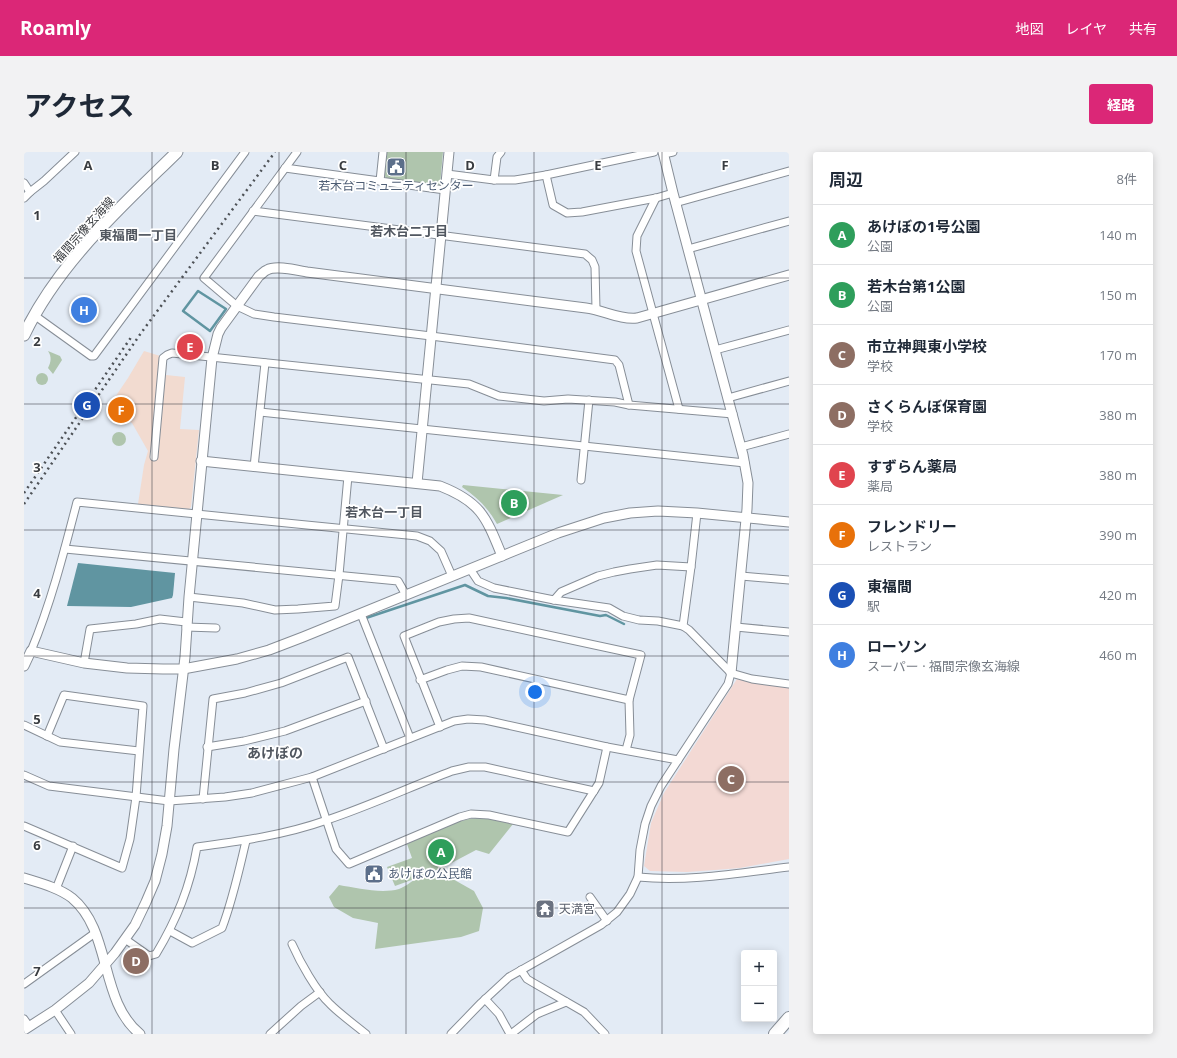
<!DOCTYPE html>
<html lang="ja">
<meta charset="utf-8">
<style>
:root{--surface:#fff;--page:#f2f2f3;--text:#1f2937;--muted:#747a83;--line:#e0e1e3;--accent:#db2777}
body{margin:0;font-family:"Open Sans","Noto Sans JP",sans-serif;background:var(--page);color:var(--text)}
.controls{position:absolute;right:12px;bottom:12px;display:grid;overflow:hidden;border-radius:4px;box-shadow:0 2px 10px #0003}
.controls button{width:36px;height:36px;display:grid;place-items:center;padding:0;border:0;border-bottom:1px solid var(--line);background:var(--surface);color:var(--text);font:20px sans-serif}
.you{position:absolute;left:511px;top:540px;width:14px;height:14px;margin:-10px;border:3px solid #fff;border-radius:50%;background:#1a73e8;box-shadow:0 0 0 6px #1a73e833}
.badge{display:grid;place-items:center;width:26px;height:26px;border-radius:50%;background:var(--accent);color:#fff;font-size:13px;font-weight:700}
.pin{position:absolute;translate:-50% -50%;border:2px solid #fff;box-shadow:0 1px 4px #0006}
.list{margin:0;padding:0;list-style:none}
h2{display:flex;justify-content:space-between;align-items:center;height:52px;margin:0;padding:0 16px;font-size:17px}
h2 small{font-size:13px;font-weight:400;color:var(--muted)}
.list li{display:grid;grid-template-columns:26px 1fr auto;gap:12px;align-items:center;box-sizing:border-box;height:60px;padding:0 16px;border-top:1px solid var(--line)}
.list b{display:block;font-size:15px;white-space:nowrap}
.list p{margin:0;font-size:13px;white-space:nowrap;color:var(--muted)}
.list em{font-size:13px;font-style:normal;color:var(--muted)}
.map{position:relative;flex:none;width:765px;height:882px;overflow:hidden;border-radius:4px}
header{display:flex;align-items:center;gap:24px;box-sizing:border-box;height:56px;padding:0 20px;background:var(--accent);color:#fff}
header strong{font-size:19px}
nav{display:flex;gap:22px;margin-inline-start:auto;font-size:14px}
.intro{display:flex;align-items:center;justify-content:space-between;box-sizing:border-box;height:96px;padding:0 24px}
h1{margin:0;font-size:28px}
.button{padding:10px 18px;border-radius:4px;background:var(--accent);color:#fff;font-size:14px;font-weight:700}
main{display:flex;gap:24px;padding:0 24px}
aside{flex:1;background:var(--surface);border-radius:4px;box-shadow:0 2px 10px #0003}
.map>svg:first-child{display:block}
.commercial{fill:#f2dbd0}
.education{fill:#f3d9d4}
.green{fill:#afc5ad}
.water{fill:#6095a1}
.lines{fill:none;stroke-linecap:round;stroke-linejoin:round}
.stream{stroke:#6095a1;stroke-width:2.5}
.minor-casing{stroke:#878e97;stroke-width:9}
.tertiary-casing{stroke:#878e97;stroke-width:11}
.primary-casing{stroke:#878e97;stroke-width:13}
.trunk-casing{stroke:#878e97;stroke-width:14}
.minor{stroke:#fff;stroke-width:7}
.tertiary{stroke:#fff;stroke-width:9}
.primary{stroke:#fff;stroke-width:11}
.trunk{stroke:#fff;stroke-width:12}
.rail{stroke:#4e5257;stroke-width:2.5;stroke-dasharray:2 4;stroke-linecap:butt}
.grid{fill:none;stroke:#3a3d41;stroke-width:1;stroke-opacity:0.55}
.labels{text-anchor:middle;stroke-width:3.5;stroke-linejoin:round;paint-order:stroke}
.service-label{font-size:12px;fill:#4e5e75;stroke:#fff}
.street-label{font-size:12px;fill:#3a3d41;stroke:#fff}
.worship-label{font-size:12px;fill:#5b616d;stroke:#fff;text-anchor:start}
.neighbourhood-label{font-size:13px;font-weight:bold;fill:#515760;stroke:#fff}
.quarter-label{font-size:14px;font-weight:bold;fill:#515760;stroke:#fff}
.grid-label{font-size:13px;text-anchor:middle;font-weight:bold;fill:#3a3d41;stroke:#fff;stroke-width:3.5;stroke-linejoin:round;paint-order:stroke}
</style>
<header>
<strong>Roamly</strong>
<nav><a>地図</a><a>レイヤ</a><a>共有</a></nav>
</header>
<div class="intro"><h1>アクセス</h1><a class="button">経路</a></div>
<main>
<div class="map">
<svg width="765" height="882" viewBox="0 0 765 882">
<rect width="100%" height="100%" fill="#e3ebf5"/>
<path class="commercial" d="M120,199L143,206L142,223L161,225L156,277L175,278L167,355L165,357L114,352L120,313L124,299L108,271L83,257L104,226Z"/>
<path class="education" d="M713,527L738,532L765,534V707L716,716L691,718L663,720L626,719L620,714L627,671L640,641Z"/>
<g class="green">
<path d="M363,0H419L416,33L362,26L359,21Z"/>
<path d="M24,199L36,204L38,208L29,222L24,216C27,210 28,205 24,199Z"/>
<circle cx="18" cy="227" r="6"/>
<circle cx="95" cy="287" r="7"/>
<path d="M439,333L539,343L473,372C464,356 453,345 438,335Z"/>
<path d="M453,666L466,667L489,672L465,702L452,698L418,716L400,723L427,726L450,739L459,756L455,779L437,785L351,797L354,771L329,766L310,755L305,745L315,733C333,736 357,742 375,737C381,735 388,729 393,726L371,734L363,715L388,706L383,692C405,682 429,668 453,666Z"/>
</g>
<path class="water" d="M54,411L151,421L149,443L148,446L107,455L43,454Z"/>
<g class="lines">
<g class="stream">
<path d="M174,139L202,157L186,179L159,159Z"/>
<path d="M342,466L441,433L464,444L482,446L576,464L582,463L600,472"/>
</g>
<g class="minor-casing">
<g id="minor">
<path d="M273,0L180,126L213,154L230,162L250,165L407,184L591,208L595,213L605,253"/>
<path d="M640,2L649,0"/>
<path d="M261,16L421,38"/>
<path d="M423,22L470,28H491L522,23L630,0"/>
<path d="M522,23L529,53L543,61L558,60L632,46L649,41"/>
<path d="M470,28L473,5L477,0"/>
<path d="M356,29L359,0"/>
<path d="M0,31L6,40"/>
<path d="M0,46L6,40L20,29L51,0"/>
<path d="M632,46L613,84L612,99L655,257"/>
<path d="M651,51L765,19"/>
<path d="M229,59L561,102L568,108L571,115L572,157"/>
<path d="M664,97L765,69"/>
<path d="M10,163L67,204H70L221,0"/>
<path d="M691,198L765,178"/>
<path d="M704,246L765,229"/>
<path d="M236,260L721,311"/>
<path d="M717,295L765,282"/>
<path d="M130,305L139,206L143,203L148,201L445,232L475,244L520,249L544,247L591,250L605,253L709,262"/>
<path d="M230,315L241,211"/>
<path d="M557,328L565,248"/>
<path d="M673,361L667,415L659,474L665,478L707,521L728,527L765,532"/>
<path d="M41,397L374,429L382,443"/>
<path d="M446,417L454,429L470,436L530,448L585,456L599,464L615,468L634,469L659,474"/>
<path d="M717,424L765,428"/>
<path d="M165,445L219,451L251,458L274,457L311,454L315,423L324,324"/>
<path d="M530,448L537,440L574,424L590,420L606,417L633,413L667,415"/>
<path d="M337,462L386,586"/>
<path d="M162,475L192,476"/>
<path d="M712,475L765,480"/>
<path d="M7,499C27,451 40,400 53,350L393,384L406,389L417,399L428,424"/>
<path d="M60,511L66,477L112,472L136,467L162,470"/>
<path d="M396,528L423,518L438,514L457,515L605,548L617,503L445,466L430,467L415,470L380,484L416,575"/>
<path d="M0,573L36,590L115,599"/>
<path d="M183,595L220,589L261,579L342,549"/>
<path d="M602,598L606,583L605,548"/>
<path d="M0,623L25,634L145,649L201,645L228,641L288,625L430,569L444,567L461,568L583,595L654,608"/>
<path d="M288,625L312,697L325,712L436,665L447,662L465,663L544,680L575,631L583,595"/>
<path d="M179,647L189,547L221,541L257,531L324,505L360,597"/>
<path d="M0,674L98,716L106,687L112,645L119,554L40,543L23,584"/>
<path d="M614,725C664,730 715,721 765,715"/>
<path d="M32,737L49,694"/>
<path d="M566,745L583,769"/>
<path d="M146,779L168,791L198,776C209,747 215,718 222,689"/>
<path d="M101,787L125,804L132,802C153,767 166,735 173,695C217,689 261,683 303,668C345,654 386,635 428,619L445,615H461L570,639"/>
<path d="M268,792C276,810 292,839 306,852C317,863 330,872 342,882"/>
<path d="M497,818L503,827L508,830L560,860L581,882"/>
<path d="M0,832L71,781"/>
<path d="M461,847L475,862L486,882"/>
<path d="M31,858L47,882"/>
<path d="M0,867L5,874"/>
<path d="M246,882L277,854L296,840"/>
<path d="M427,882L457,851L485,825L577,773L593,760L606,742L614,725L616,698L621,672L627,654L637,634L704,532L707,521"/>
<path d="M487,882L513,862L542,850"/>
</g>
</g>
<g class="tertiary-casing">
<g id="tertiary">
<path d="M639,0L649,41L719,303L724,331L723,357L707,521"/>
<path d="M177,309L416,334C457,350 462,365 478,404"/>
<path d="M393,331L425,0"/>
<path d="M0,514L7,499L60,511L103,516L139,517H159L213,507L245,498L279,485L534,381L580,366L606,361L634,359L673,361L765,370"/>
<path d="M0,726C16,731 35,736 48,746C88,779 75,849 116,882"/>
<path d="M0,878L31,858L65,831L91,801L111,773L122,750L131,729L138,702L143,674L150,597L161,505L165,445L188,206L194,182L197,176L235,124C238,122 240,119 243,118C252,113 272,118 283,120L562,156C579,158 596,168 613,166L765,123"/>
</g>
</g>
<g class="primary-casing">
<path id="primary" d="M0,183C35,110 96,56 153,0"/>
</g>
<g class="trunk-casing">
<path id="trunk" d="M751,882L765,866"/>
</g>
<use href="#minor" class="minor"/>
<use href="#tertiary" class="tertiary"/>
<use href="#primary" class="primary"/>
<use href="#trunk" class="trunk"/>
<g class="rail">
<path d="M0,341L108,184"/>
<path d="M0,352L117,181L251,0"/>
</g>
</g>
<path class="grid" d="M128,0V882M255,0V882M382,0V882M510,0V882M638,0V882M0,126H765M0,252H765M0,378H765M0,504H765M0,630H765M0,756H765"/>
<defs>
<g id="civic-square" transform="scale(1)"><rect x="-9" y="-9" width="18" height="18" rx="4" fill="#5c6f8a" stroke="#fff"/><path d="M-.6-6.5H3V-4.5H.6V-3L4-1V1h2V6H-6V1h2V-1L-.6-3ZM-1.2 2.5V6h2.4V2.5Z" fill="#fff"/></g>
<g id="temple-square" transform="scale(1)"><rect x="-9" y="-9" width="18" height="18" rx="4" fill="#6b7280" stroke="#fff"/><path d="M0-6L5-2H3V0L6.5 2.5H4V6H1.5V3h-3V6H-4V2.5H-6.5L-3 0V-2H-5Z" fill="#fff"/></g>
</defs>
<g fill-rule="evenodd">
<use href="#civic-square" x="372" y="15"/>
<use href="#civic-square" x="350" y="722"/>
<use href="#temple-square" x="521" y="757"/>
</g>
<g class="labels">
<g class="service-label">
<text x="372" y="38">若木台コミュ二ティセンター</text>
<text x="364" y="726" text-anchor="start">あけぼの公民館</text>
</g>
<g class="street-label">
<text transform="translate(60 78) rotate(-48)" y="4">福間宗像玄海線</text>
</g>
<g class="worship-label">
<text x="535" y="761">天満宮</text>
</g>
<g class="neighbourhood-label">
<text x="385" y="84">若木台二丁目</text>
<text x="114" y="88">東福間一丁目</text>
<text x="360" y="365">若木台一丁目</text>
</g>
<g class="quarter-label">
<text x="251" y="606">あけぼの</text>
</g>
</g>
<g class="grid-label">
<text x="64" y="18">A</text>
<text x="191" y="18">B</text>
<text x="319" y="18">C</text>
<text x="446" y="18">D</text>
<text x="574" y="18">E</text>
<text x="701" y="18">F</text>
<text x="13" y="68">1</text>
<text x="13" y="194">2</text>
<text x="13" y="320">3</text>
<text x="13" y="446">4</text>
<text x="13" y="572">5</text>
<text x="13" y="698">6</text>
<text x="13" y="824">7</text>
</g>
</svg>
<div class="controls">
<button>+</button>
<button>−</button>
</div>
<div class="you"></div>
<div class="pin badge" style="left:417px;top:700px;background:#2e9e5b">A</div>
<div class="pin badge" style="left:490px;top:351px;background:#2e9e5b">B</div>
<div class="pin badge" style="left:707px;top:627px;background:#8d6e63">C</div>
<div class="pin badge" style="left:112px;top:809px;background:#8d6e63">D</div>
<div class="pin badge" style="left:166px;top:195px;background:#e0444e">E</div>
<div class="pin badge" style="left:97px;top:258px;background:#e8710a">F</div>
<div class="pin badge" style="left:63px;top:253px;background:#1a4fb4">G</div>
<div class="pin badge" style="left:60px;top:158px;background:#3f7fe0">H</div>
</div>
<aside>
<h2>周辺<small>8件</small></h2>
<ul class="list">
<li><span class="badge" style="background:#2e9e5b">A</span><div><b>あけぼの1号公園</b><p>公園</p></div><em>140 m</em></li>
<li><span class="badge" style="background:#2e9e5b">B</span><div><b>若木台第1公園</b><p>公園</p></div><em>150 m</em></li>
<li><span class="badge" style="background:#8d6e63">C</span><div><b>市立神興東小学校</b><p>学校</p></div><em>170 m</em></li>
<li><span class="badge" style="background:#8d6e63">D</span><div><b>さくらんぼ保育園</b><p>学校</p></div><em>380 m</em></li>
<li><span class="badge" style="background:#e0444e">E</span><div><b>すずらん薬局</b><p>薬局</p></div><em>380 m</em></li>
<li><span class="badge" style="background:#e8710a">F</span><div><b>フレンドリー</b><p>レストラン</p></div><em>390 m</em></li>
<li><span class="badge" style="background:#1a4fb4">G</span><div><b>東福間</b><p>駅</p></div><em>420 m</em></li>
<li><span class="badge" style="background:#3f7fe0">H</span><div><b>ローソン</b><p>スーパー · 福間宗像玄海線</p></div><em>460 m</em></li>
</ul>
</aside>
</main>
